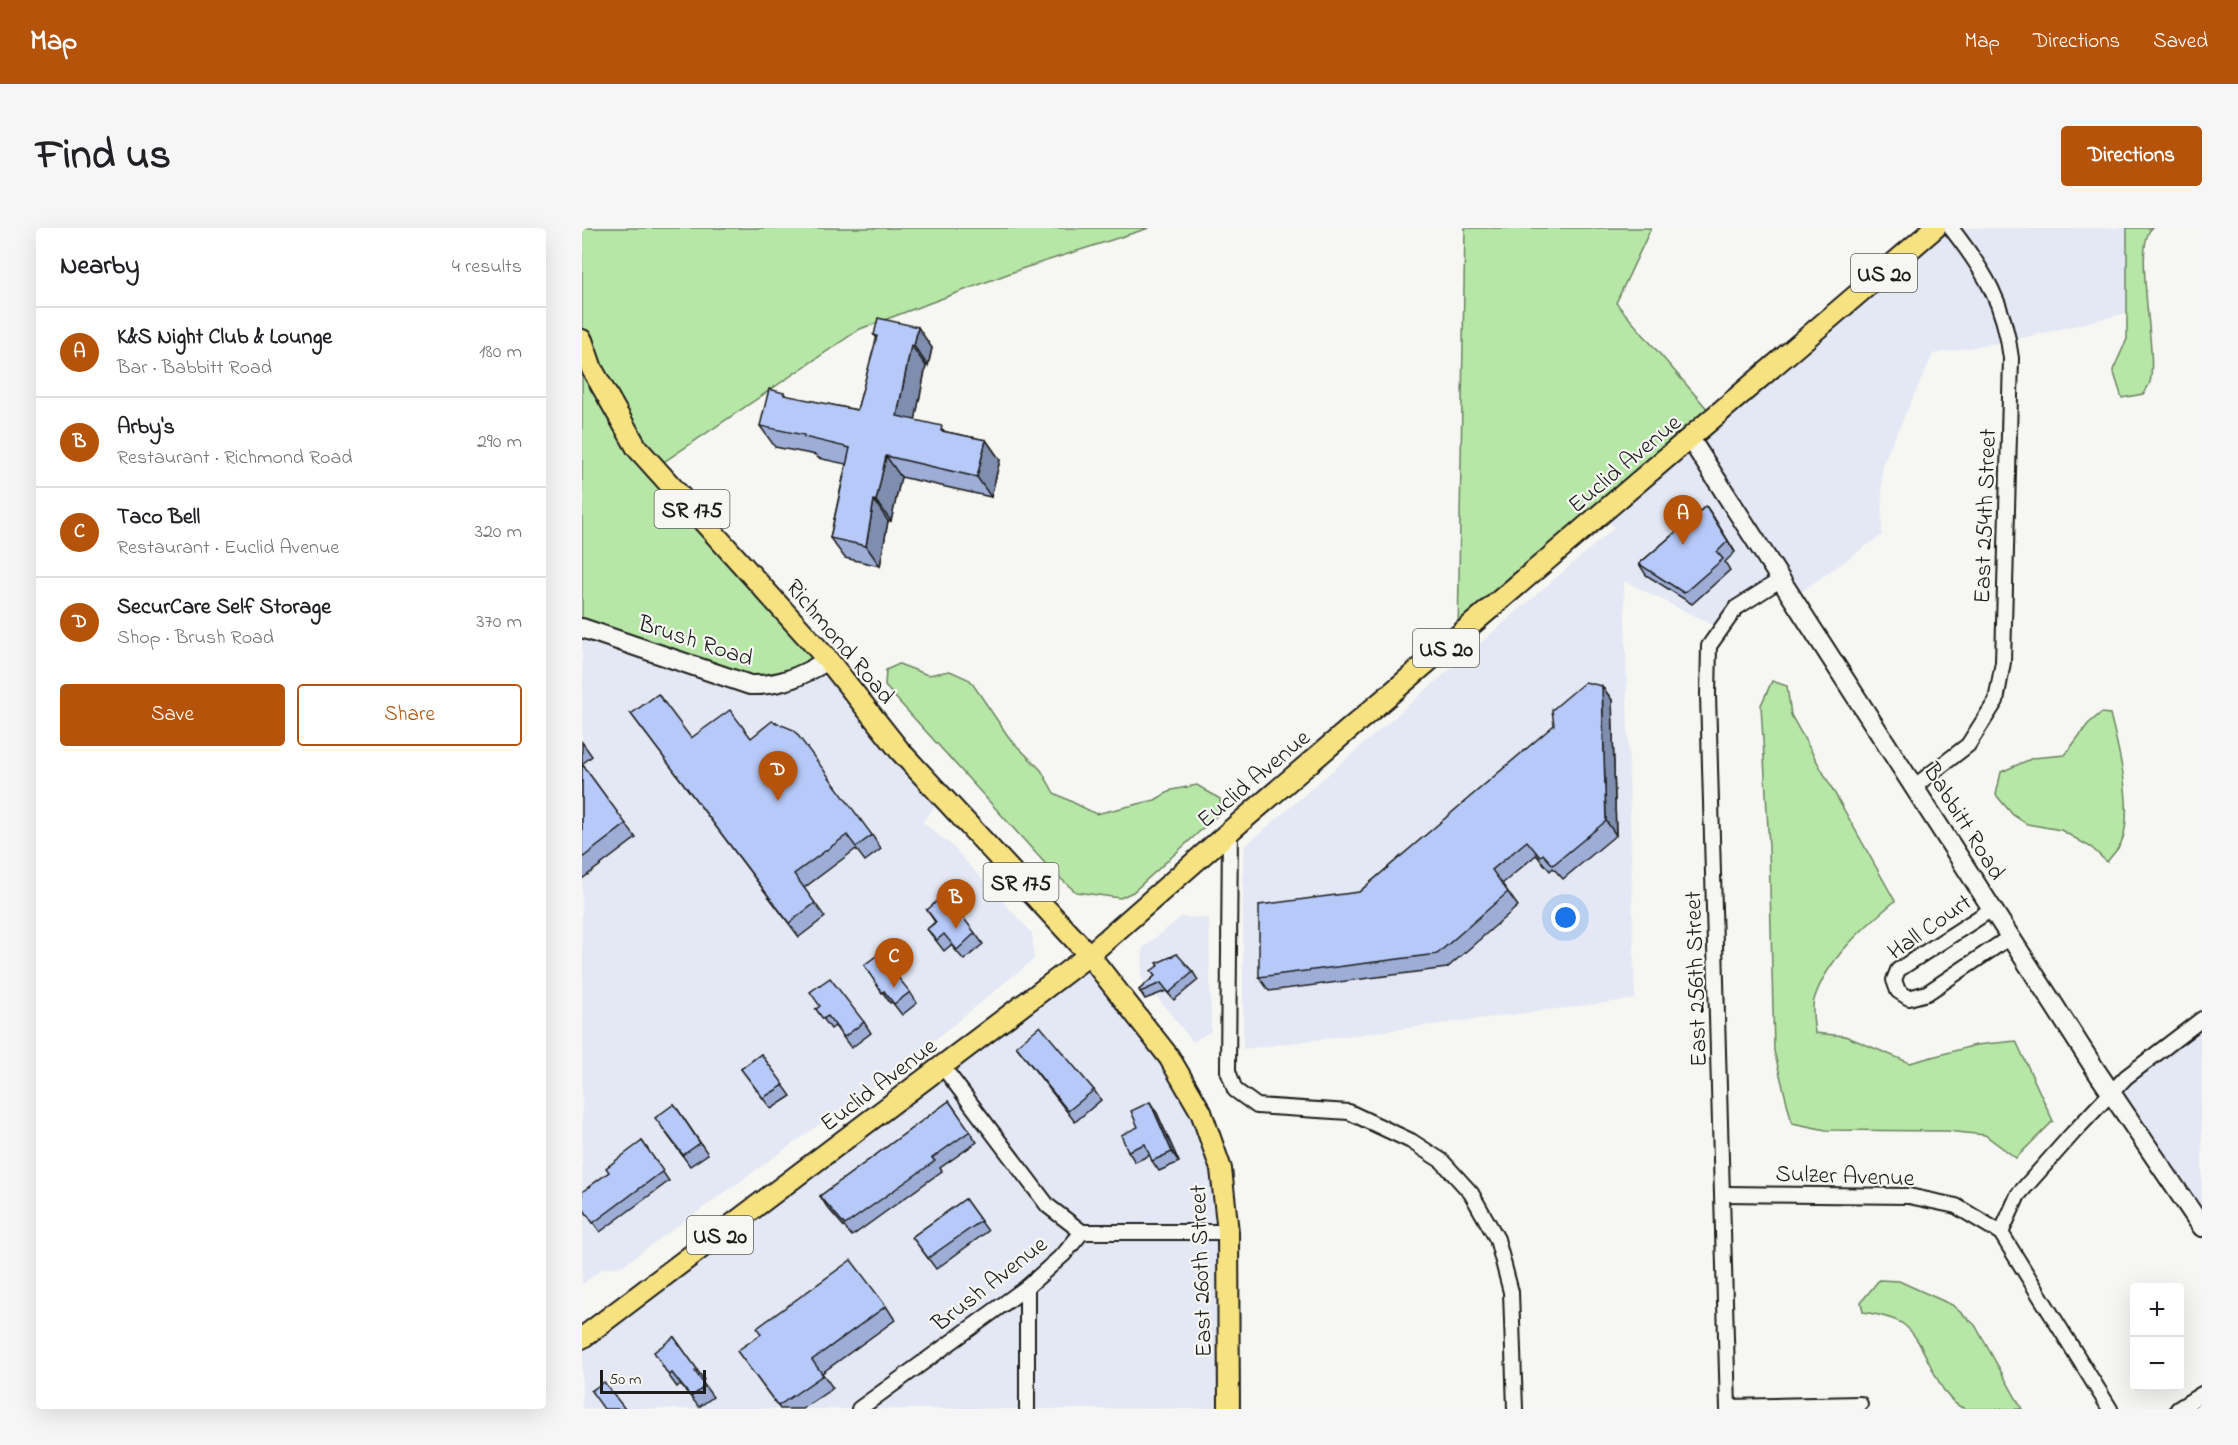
<!DOCTYPE html>
<meta charset="utf-8">
<style>
:root{--surface:#fff;--page:#f6f6f6;--text:#202124;--muted:#757577;--line:#e0e0e0;--accent:#b45309}
body{margin:0;font-family:"Indie Flower",sans-serif;background:var(--page);color:var(--text)}
.controls{position:absolute;right:18px;bottom:18px;display:grid;overflow:hidden;border-radius:6px;box-shadow:0 6px 24px #0002}
.controls button{width:54px;height:54px;display:grid;place-items:center;padding:0;border:0;border-bottom:2px solid var(--line);background:var(--surface);color:var(--text);font:30px sans-serif}
.scale{position:absolute;left:18px;bottom:15px;width:106px;box-sizing:border-box;padding-left:6px;border:3px solid #1c1c1c;border-top:0;font-size:16px;line-height:21px;white-space:nowrap;color:#1c1c1c;-webkit-text-stroke:4px #f6f6f2;paint-order:stroke}
.you{position:absolute;left:984px;top:690px;width:21px;height:21px;margin:-15px;border:4px solid #fff;border-radius:50%;background:#1a73e8;box-shadow:0 0 0 9px #1a73e833}
.badge{display:grid;place-items:center;width:39px;height:39px;border-radius:50%;background:var(--accent);color:#fff;font-size:20px;font-weight:700}
.pin{position:absolute;translate:-50% -50px;filter:drop-shadow(0 2px 3px #0008)}
.pin::after{content:'';position:absolute;top:32px;width:21px;height:18px;background:inherit;clip-path:polygon(0 0,100% 0,50% 100%)}
.list{margin:0;padding:0;list-style:none}
h2{display:flex;justify-content:space-between;align-items:center;height:78px;margin:0;padding:0 24px;font-size:26px}
h2 small{font-size:20px;font-weight:400;color:var(--muted)}
.list li{display:grid;grid-template-columns:39px 1fr auto;gap:18px;align-items:center;box-sizing:border-box;height:90px;padding:0 24px;border-top:2px solid var(--line)}
.list b{display:block;font-size:22px;white-space:nowrap}
.list p{margin:0;font-size:20px;white-space:nowrap;color:var(--muted)}
.list em{font-size:20px;font-style:normal;color:var(--muted)}
.actions{display:flex;gap:12px;padding:18px 24px}
.actions a{flex:1;padding:14px 0;border:2px solid var(--accent);border-radius:6px;text-align:center;font-size:21px;color:var(--accent)}
.actions .main{background:var(--accent);color:#fff}
.map{position:relative;flex:none;width:1620px;height:1181px;overflow:hidden;border-radius:6px}
header{display:flex;align-items:center;gap:36px;box-sizing:border-box;height:84px;padding:0 30px;background:var(--accent);color:#fff}
header strong{font-size:28px}
nav{display:flex;gap:33px;margin-inline-start:auto;font-size:21px}
.intro{display:flex;align-items:center;justify-content:space-between;box-sizing:border-box;height:144px;padding:0 36px}
h1{margin:0;font-size:42px}
.button{padding:15px 27px;border-radius:6px;background:var(--accent);color:#fff;font-size:21px;font-weight:700}
main{display:flex;gap:36px;padding:0 36px}
aside{flex:1;background:var(--surface);border-radius:6px;box-shadow:0 6px 24px #0002}
.map>svg:first-child{display:block}
.built{fill:#e3e8f4}
.green{fill:#b7e7a6;stroke:#6a8261;stroke-width:1.5}
.lines{fill:none;stroke-linecap:round;stroke-linejoin:round}
.street-casing{stroke:#1c1c1c;stroke-width:18}
.secondary-casing{stroke:#1c1c1c;stroke-width:22}
.primary-casing{stroke:#1c1c1c;stroke-width:24}
.street{stroke:#f6f6f2;stroke-width:14}
.secondary{stroke:#f6f6f2;stroke-width:18}
.primary{stroke:#f7e281;stroke-width:20}
.wall{fill:#9dadd5;stroke:#1c1c1c;stroke-width:1.5}
.shaded-wall{fill:#7f8dae;stroke:#1c1c1c;stroke-width:1.5}
.building{fill:#b6c9f8;stroke:#1c1c1c;stroke-width:1.5}
.labels{text-anchor:middle;stroke-width:4.5;stroke-linejoin:round;paint-order:stroke}
.shield{fill:#f6f6f2;stroke:#5d5d5c;stroke-width:1.5}
.shield-label{font-size:22px;font-weight:bold;fill:#1c1c1c}
.street-label{font-size:24px;fill:#1c1c1c;stroke:#f6f6f2}
</style>
<header>
<strong>Map</strong>
<nav><a>Map</a><a>Directions</a><a>Saved</a></nav>
</header>
<div class="intro"><h1>Find us</h1><a class="button">Directions</a></div>
<main>
<aside>
<h2>Nearby<small>4 results</small></h2>
<ul class="list">
<li><span class="badge">A</span><div><b>K&amp;S Night Club &amp; Lounge</b><p>Bar · Babbitt Road</p></div><em>180 m</em></li>
<li><span class="badge">B</span><div><b>Arby's</b><p>Restaurant · Richmond Road</p></div><em>290 m</em></li>
<li><span class="badge">C</span><div><b>Taco Bell</b><p>Restaurant · Euclid Avenue</p></div><em>320 m</em></li>
<li><span class="badge">D</span><div><b>SecurCare Self Storage</b><p>Shop · Brush Road</p></div><em>370 m</em></li>
</ul>
<div class="actions"><a class="main">Save</a><a>Share</a></div>
</aside>
<div class="map">
<svg width="1620" height="1181" viewBox="0 0 1620 1181">
<rect width="100%" height="100%" fill="#f6f6f2"/>
<filter id="ink" filterUnits="userSpaceOnUse"><feTurbulence type="fractalNoise" baseFrequency=".0167" numOctaves="2"/><feDisplacementMap in="SourceGraphic" scale="12" xChannelSelector="R" yChannelSelector="G"/><feConvolveMatrix kernelMatrix="1 2 1 2 8 2 1 2 1" color-interpolation-filters="sRGB"/></filter>
<g filter="url(#ink)">
<g class="built">
<path d="M1353,0H1545V85L1427,113L1351,126L1300,237V307L1210,370L1198,352L1139,401L1042,353L1053,771L661,821V631L663,618L1032,300L1021,286Z"/>
<path d="M0,400L246,432L361,569L340,594L368,616L450,705L452,731L333,828L40,1038L20,1041L0,1056Z"/>
<path d="M599,689L627,690L629,803L611,814L559,749L561,720Z"/>
<path d="M507,727L587,829L639,941L647,1181H0V1110Z"/>
<path d="M1620,791V1002L1529,866Z"/>
</g>
<g class="green">
<path d="M0,0H567L439,41L278,101L73,240L246,432L187,457L0,400Z"/>
<path d="M883,0H1069L1034,75L1133,190L876,409Z"/>
<path d="M1545,0H1570C1550,17 1576,124 1568,154C1567,158 1563,163 1561,166L1540,170L1531,142L1545,111Z"/>
<path d="M317,436L346,447L368,443L388,452L428,511L459,542L472,565L514,586L573,572L590,562L615,557L638,571L639,584L551,664L538,670L494,664L470,643L303,458L304,442Z"/>
<path d="M1190,453L1205,458L1209,487L1313,673C1282,699 1244,732 1232,772C1229,781 1232,795 1233,805L1263,808L1328,835L1394,817L1434,813L1471,893L1434,930L1403,907L1365,903L1244,902L1210,895L1192,823L1187,618L1179,477Z"/>
<path d="M1519,485L1528,486C1536,518 1553,584 1539,615C1536,622 1529,628 1525,634L1510,620L1479,602L1445,596L1431,587L1414,567L1419,544L1451,530L1483,527L1506,496Z"/>
<path d="M1297,1052L1317,1053L1370,1077L1393,1097L1440,1181C1423,1181 1400,1181 1384,1181C1354,1173 1347,1115 1321,1096C1312,1090 1293,1086 1281,1084L1279,1074Z"/>
</g>
<g class="lines">
<g class="street-casing">
<g id="street">
<path d="M1333,558L1386,517L1414,473L1421,434L1429,130C1422,74 1403,44 1369,0"/>
<path d="M648,603L646,843L653,862L675,878L767,884L829,913L860,933L889,965L915,1011L929,1064L933,1181"/>
<path d="M1410,681L1316,742L1312,752L1316,763L1327,770L1345,765L1428,709"/>
<path d="M361,839L466,978L500,1004"/>
<path d="M1142,966L1327,968L1374,978L1419,1005L1528,1181"/>
<path d="M1419,1005L1436,967L1491,905L1544,849L1620,791"/>
<path d="M445,1059V1181"/>
<path d="M1146,1179L1278,1176"/>
<path d="M277,1181L445,1059L482,1026L500,1004H646"/>
<path d="M1146,1181L1126,467L1127,418L1154,380L1198,352"/>
<path d="M1596,1181L1620,1166"/>
</g>
</g>
<g class="secondary-casing">
<g id="secondary">
<path d="M1109,212L1515,844L1620,999"/>
<path d="M0,400L168,457C198,458 220,448 246,432"/>
</g>
</g>
<g class="primary-casing">
<g id="primary">
<path d="M0,112L10,141L55,220L246,432L318,523L507,727L587,829L619,884L639,941L646,1004L647,1181"/>
<path d="M0,1110L507,727L648,603L1353,0"/>
</g>
</g>
<use href="#street" class="street"/>
<use href="#secondary" class="secondary"/>
<use href="#primary" class="primary"/>
</g>
<g class="wall">
<path d="M292,107L350,120L346,138H344L333,192L365,204L404,212L418,232L409,269L319,249L309,293H306L298,338L263,330L248,310L264,236L236,230L234,227L193,219L178,198L202,165L204,168L275,182L295,110Z"/>
<path d="M1124,278L1153,324L1143,334L1148,342L1110,376L1064,347L1057,336Z"/>
<path d="M1020,458L1030,472L1034,607L981,651L971,640L968,643L954,627L920,656L936,678L865,740L687,763L677,749Z"/>
<path d="M49,486L109,510H169L290,607L299,621L283,633L274,621L222,660L243,689L217,709Z"/>
<path d="M0,514L10,528L0,536Z"/>
<path d="M0,536L54,610L0,651Z"/>
<path d="M345,682L393,705L401,716L382,732L369,717L362,723L345,701L353,694Z"/>
<path d="M282,737L328,764L335,775L320,787L310,774L308,775Z"/>
<path d="M569,743L611,744L616,752L592,772L584,763L563,771L557,762L573,748Z"/>
<path d="M234,781L282,794L289,805L269,820L253,798L249,801Z"/>
<path d="M434,818L512,862L519,872L493,894Z"/>
<path d="M179,826L209,868L189,881L159,841Z"/>
<path d="M367,873L395,914L358,940L360,943L270,1008L245,979L238,968Z"/>
<path d="M92,876L126,926L108,938L81,901Z"/>
<path d="M575,885L597,934L577,943L570,933L568,927L553,934L546,923L556,899Z"/>
<path d="M60,913L87,953L18,1004L0,979L27,944Z"/>
<path d="M383,971L406,1003L354,1041L330,1009Z"/>
<path d="M304,1078L313,1092L240,1145L251,1160L220,1181H198L155,1123Z"/>
<path d="M92,1109L122,1152L120,1154L131,1169L117,1179L98,1156L95,1159L87,1148Z"/>
</g>
<g class="shaded-wall">
<path d="M336,99L350,120L346,138L332,118Z"/>
<path d="M329,117L344,138L330,208L315,188Z"/>
<path d="M404,212L418,232L409,269L395,249Z"/>
<path d="M304,228L319,249L309,293L294,273Z"/>
<path d="M292,272L306,293L298,338L284,318Z"/>
<path d="M1124,278L1131,288L1153,324L1146,313Z"/>
<path d="M1020,458L1030,472L1034,607L1024,593Z"/>
<path d="M568,874L575,885L597,934L590,924Z"/>
</g>
<g class="building">
<path d="M296,90L336,99L332,118L329,117L315,188L360,198L359,203L404,212L395,249L304,228L294,273L292,272L284,318L248,310L268,220L222,209V207L178,198L187,161L202,165V167L275,182L295,108L292,107Z"/>
<path d="M1124,278L1146,313L1135,324L1141,331L1102,365L1057,336Z"/>
<path d="M1003,454L1020,458L1024,593L971,637L961,626L958,629L945,613L910,642L926,664L855,726L677,749V677L777,664L972,497L970,482Z"/>
<path d="M76,466L109,510L148,482L169,510L190,493L212,502L290,607L274,619L265,607L212,646L233,675L207,695L49,486Z"/>
<path d="M0,536L44,596L0,630Z"/>
<path d="M363,666L393,705L375,722L362,706L355,712L345,701L354,694L345,682Z"/>
<path d="M297,726L328,764L312,776L302,763L300,765L282,737Z"/>
<path d="M595,726L611,744L587,765L579,755L558,764L557,762L573,748L569,743L577,737L575,735Z"/>
<path d="M248,750L282,794L262,809L246,788L241,791L234,781L238,778L228,764Z"/>
<path d="M458,798L512,862L486,883L434,818Z"/>
<path d="M179,826L202,857L181,870L159,841Z"/>
<path d="M367,873L388,903L350,930L353,933L263,997L238,968Z"/>
<path d="M568,874L590,924L570,933L563,916L546,923L539,907L556,899L549,883Z"/>
<path d="M92,876L118,915L101,927L73,890Z"/>
<path d="M60,913L81,943L11,995L0,979V964L27,944L24,940Z"/>
<path d="M383,971L399,993L346,1030L330,1009Z"/>
<path d="M269,1032L304,1078L230,1132L241,1147L196,1178L155,1123L179,1106L175,1100Z"/>
<path d="M92,1109L115,1141L113,1143L123,1158L109,1169L90,1145L87,1148L72,1124Z"/>
<path d="M22,1154L43,1181H22L9,1163Z"/>
</g>
</g>
<g class="labels">
<g class="shield">
<rect x="1269" y="26" width="66" height="38" rx="4.5"/>
<rect x="72.5" y="262" width="75" height="38" rx="4.5"/>
<rect x="831" y="401" width="66" height="38" rx="4.5"/>
<rect x="401.5" y="635" width="75" height="38" rx="4.5"/>
<rect x="105" y="988" width="66" height="38" rx="4.5"/>
</g>
<g class="shield-label">
<text x="1302" y="53">US 20</text>
<text x="110" y="289">SR 175</text>
<text x="864" y="428">US 20</text>
<text x="439" y="662">SR 175</text>
<text x="138" y="1015">US 20</text>
</g>
<g class="street-label">
<text transform="translate(1042 235) rotate(-40)" y="8">Euclid Avenue</text>
<text transform="translate(1402 288) rotate(-88)" y="8">East 254th Street</text>
<text transform="translate(114 412) rotate(18)" y="8">Brush Road</text>
<text transform="translate(259 413) rotate(50)" y="8">Richmond Road</text>
<text transform="translate(671 550) rotate(-40)" y="8">Euclid Avenue</text>
<text transform="translate(1383 593) rotate(58)" y="8">Babbitt Road</text>
<text transform="translate(1347 698) rotate(-35)" y="8">Hall Court</text>
<text transform="translate(1113 751) rotate(-92)" y="8">East 256th Street</text>
<text transform="translate(296 856) rotate(-37)" y="8">Euclid Avenue</text>
<text transform="translate(1263 947) rotate(2)" y="8">Sulzer Avenue</text>
<text transform="translate(618 1043) rotate(-92)" y="8">East 260th Street</text>
<text transform="translate(407 1055) rotate(-38)" y="8">Brush Avenue</text>
</g>
</g>
</svg>
<div class="controls">
<button>+</button>
<button>−</button>
</div>
<div class="scale">50 m</div>
<div class="you"></div>
<div class="pin badge" style="left:1101px;top:317px">A</div>
<div class="pin badge" style="left:374px;top:701px">B</div>
<div class="pin badge" style="left:312px;top:760px">C</div>
<div class="pin badge" style="left:196px;top:573px">D</div>
</div>
</main>
